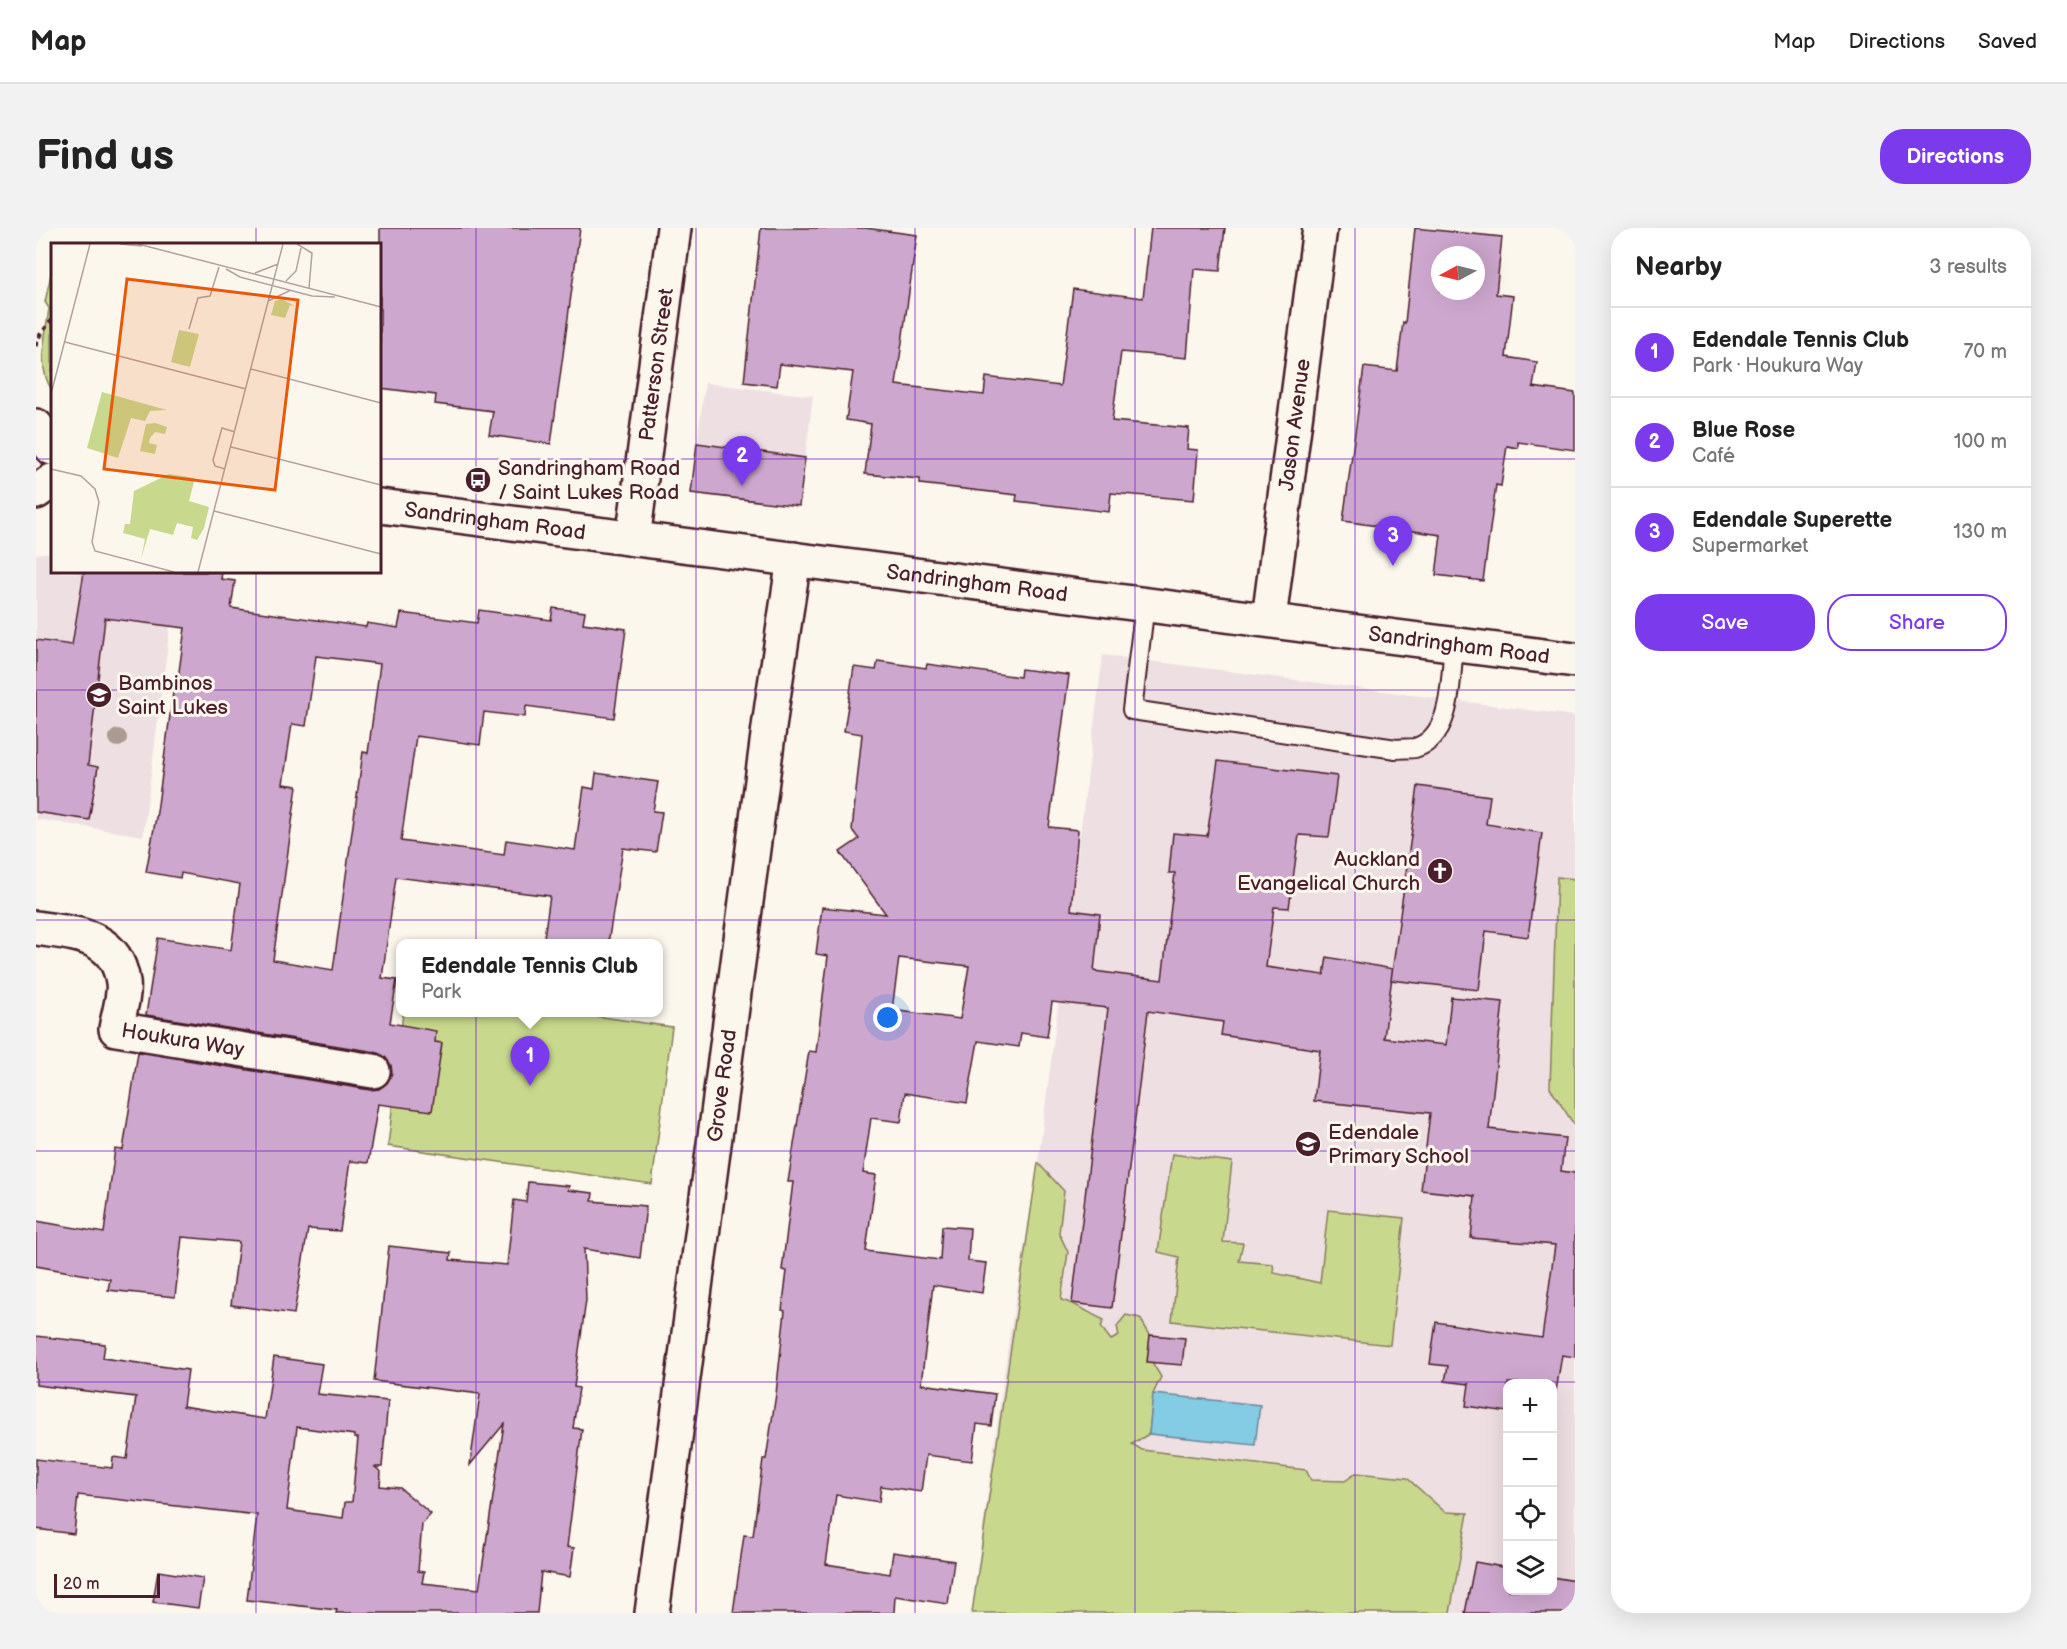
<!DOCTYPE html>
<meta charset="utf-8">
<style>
:root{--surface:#fff;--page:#f2f2f2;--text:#222;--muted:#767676;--line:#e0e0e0;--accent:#7c3aed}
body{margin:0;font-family:"Balsamiq Sans",sans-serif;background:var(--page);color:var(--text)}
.controls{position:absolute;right:18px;bottom:18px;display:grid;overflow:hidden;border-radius:12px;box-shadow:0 6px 24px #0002}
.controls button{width:54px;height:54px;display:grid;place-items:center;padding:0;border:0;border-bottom:2px solid var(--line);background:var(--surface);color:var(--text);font:30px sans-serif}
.compass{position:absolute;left:1395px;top:18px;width:54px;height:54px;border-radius:50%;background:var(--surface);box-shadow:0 6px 24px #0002;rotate:263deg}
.scale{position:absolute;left:18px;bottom:15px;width:106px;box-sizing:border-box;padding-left:6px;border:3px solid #4a1f2b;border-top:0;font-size:16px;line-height:21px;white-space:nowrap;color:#4a1f2b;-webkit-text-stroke:4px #fbf7ec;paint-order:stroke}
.you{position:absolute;left:852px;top:790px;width:21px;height:21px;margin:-15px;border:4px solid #fff;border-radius:50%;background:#1a73e8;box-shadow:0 0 0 9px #1a73e833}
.badge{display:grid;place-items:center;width:39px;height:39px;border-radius:50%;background:var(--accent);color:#fff;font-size:20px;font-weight:700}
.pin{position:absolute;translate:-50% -50px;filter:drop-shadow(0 2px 3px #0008)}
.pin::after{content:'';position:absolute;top:32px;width:21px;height:18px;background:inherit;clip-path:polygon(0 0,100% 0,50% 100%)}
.popup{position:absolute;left:360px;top:711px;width:267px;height:78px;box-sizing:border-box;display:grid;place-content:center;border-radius:12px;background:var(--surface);filter:drop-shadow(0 2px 4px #0005);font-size:20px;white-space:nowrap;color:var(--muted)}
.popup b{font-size:22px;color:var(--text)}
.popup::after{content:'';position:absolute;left:50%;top:100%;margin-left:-12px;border:12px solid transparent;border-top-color:var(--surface)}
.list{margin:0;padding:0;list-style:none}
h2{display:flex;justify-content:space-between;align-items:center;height:78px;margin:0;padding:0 24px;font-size:26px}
h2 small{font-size:20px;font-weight:400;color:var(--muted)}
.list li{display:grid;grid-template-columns:39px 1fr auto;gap:18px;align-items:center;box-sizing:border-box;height:90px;padding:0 24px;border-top:2px solid var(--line)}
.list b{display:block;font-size:22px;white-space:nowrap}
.list p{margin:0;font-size:20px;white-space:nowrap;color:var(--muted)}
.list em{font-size:20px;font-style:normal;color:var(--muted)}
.actions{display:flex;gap:12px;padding:18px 24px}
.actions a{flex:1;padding:14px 0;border:2px solid var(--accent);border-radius:24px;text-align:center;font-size:21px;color:var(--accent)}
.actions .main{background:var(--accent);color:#fff}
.icon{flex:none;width:33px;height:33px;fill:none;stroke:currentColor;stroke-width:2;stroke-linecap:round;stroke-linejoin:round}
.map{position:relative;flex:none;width:1539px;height:1385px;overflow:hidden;border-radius:24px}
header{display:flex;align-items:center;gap:36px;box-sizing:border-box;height:84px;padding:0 30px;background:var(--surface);border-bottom:2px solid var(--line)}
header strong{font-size:28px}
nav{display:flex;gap:33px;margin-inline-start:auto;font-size:21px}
.intro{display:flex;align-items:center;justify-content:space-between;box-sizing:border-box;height:144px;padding:0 36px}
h1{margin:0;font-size:42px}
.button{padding:15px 27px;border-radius:24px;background:var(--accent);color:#fff;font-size:21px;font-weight:700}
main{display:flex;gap:36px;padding:0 36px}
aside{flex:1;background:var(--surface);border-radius:24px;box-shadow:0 6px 24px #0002}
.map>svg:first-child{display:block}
.built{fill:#eedfe3;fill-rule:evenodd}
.green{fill:#c8d98d;stroke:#897c5c;stroke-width:1.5}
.water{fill:#83cce4;stroke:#6c879a;stroke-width:1.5}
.building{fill:#cea7ce;stroke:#4a1f2b;stroke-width:1.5;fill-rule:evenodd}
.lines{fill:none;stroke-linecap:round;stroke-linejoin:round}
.service-casing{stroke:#4a1f2b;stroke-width:22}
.minor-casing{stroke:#4a1f2b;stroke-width:38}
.primary-casing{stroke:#4a1f2b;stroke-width:38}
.path{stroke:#4a1f2b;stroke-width:4;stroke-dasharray:4.5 4.5;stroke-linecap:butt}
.service{stroke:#fbf7ec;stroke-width:18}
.minor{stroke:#fbf7ec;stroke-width:33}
.primary{stroke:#fbf7ec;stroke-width:33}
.tree{fill:#ab9a90}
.grid{fill:none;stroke:#7b2cbf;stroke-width:1.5;stroke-opacity:0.55}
.labels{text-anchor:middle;stroke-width:6;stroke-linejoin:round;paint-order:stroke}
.street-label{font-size:21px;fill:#4a1f2b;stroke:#fbf7ec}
.poi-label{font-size:21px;fill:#4a1f2b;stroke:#fbf7ec;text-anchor:start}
.inset-road{fill:none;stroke:#b4a19f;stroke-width:1.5}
.view{fill:#e8590c;fill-opacity:0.15;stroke:#e8590c;stroke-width:3}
.inset-edge{fill:none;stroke:#4a1f2b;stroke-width:3}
</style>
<header>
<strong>Map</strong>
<nav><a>Map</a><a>Directions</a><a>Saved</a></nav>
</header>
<div class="intro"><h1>Find us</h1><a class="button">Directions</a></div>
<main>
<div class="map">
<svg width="1539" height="1385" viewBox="0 0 1539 1385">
<rect width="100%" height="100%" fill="#fbf7ec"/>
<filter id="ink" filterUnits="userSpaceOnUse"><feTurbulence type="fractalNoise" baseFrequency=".0167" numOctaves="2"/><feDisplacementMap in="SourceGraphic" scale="12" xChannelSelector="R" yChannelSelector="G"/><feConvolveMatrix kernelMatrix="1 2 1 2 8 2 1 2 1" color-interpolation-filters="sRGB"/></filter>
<g filter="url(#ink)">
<g class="built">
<path d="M669,155L777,168L763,278L655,265Z"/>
<path d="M16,324V344H141L107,608L0,591V326Z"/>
<path d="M1067,427L1539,488V651L1521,649L1514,860L1539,898V1385H935L973,1111L1002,935ZM1472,1156H1516V1362H1472Z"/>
</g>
<g class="green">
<path d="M16,41V162C0,138 10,107 13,80L9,74Z"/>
<path d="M1521,649L1539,651V898L1514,860Z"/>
<path d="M531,784L636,799L616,956L352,918L367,785Z"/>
<path d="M1136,926L1196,934L1187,1014L1207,1015L1203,1033L1237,1036L1238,1045L1284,1055L1292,982L1368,990L1354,1117L1136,1093L1143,1029L1122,1024Z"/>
<path d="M1002,935L1028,963L1023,1005L1032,1024L1025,1072C1042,1076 1052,1085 1068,1092L1065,1099L1075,1112L1083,1108L1081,1098L1090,1087L1104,1090L1114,1107L1116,1134L1125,1149L1117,1166L1113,1206L1096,1216L1106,1222L1270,1242L1275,1252L1309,1253L1320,1245L1371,1250L1409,1284L1432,1285L1414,1385H936Z"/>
</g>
<path class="water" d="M1117,1166L1224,1177L1219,1217L1113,1206Z"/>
<g class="building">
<path d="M344,0H544L515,216L453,207L457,183L399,176L400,167L344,160Z"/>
<path d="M725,0H829L881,7L860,157L948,167L950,149L1024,158L1037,61L1107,70L1115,0H1189L1184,43L1158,41L1151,130L1085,124L1076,193L1153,200L1151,221L1162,222L1158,272L1075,265L1073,284L980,273L981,267L884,256V251L829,246L835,196L810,192L817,144L744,136L741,158L708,154Z"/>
<path d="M1379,0L1466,9L1460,66L1477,68L1470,129L1501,134L1497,159L1539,165V222L1482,214V220L1471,218L1465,258L1460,257L1447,353L1400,347L1405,307L1307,293L1328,139L1361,143L1367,94L1369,95ZM1404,27H1440V63H1404Z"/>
<path d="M661,215L769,230L763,278L655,265Z"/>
<path d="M48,344H186L185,351L199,353L195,380L330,399L331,395L362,400L365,385L441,395L443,382L515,392L517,380L549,384L547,395L590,401L578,490L490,478L489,489L448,484L444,517L380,508L365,613L468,627L470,612L539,622L548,559L558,561L560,545L622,554L617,583L626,584L620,624L587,620L572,716H507L514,668L360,649L346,750L361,752L354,795L400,803L399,814L406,815L396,883L342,876L332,935L314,933L304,1003L272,1001L258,1086L195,1077L203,1014L146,1009L139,1069L72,1062L74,1051L0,1038V993L68,1005L79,921L87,922L102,824L334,862L343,861L351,855L356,845L355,837L349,829L340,824L110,787L122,710L195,722L204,656L145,645L144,650L110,644L121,584L138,457L141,458L149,400L69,390L52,537L62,539L53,592L0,584V412L36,417ZM280,428L344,436L332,525L327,524L297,742L237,732L261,558L247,556L256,496L270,498Z"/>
<path d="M842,433L890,440L891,436L984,449L985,441L1033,447L1013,599L1042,602L1035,682L1064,686L1058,743L1126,752L1139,645H1133L1137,605L1171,608L1182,533L1301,548L1293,609L1263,607L1253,680L1238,679L1230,739L1288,747L1291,729L1357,741L1348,810L1410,817L1415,769L1467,774L1453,901L1529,910L1525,943L1539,945V1129L1526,1127L1520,1163L1516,1162V1155H1472V1184L1430,1178L1433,1156L1409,1153L1412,1138L1394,1136L1400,1094L1506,1110L1519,1017L1435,1010L1439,968L1385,962L1394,885L1278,873L1284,822L1185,807L1187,794L1112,783L1076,1080L1036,1075L1072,780L1016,774L1011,809L985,805L983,819L942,813L931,875L869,865L865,894L835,890L827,945L840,947L830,1023L904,1032L906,998L934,1000L932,1033L950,1035L946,1065L897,1057L885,1156L959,1166L955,1198L941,1196L936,1233L890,1227L885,1264L845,1258L843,1274L800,1267L790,1336L854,1346L857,1324L918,1333L912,1376L859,1368L858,1385H697L708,1307L717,1308L727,1231H730L740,1166L749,1083L746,1082L751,1043L746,1042L757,954H752L773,823L780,824L792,728L780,726L786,679L850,686L804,624L823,611L816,602L826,506L808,503L818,439L840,442ZM863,730L933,738L924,791L856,782Z"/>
<path d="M1382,558L1454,568L1450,596L1506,605L1492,709L1450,703L1443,762L1355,752Z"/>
<path d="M492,954L533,958L532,962L557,965L556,973L610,978L604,1030L548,1021L550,1072L538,1159L543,1160L537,1200L546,1201L531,1319L538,1320L534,1349L505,1344L501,1385H300L301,1382L211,1372L221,1287L42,1267L38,1306L0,1301V1231L76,1240L77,1229L91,1231L100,1169L0,1157V1108L69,1116L67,1130L152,1142L147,1178L229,1191L238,1129L286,1136L281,1166L352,1173L346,1239H339L345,1244L344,1258L364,1260L395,1286L386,1296L382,1343L388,1344L386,1355L443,1361L468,1196L434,1237L444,1166L338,1153L353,1018L415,1025L414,1032L471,1037L478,972L490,974ZM261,1199L318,1207V1210H322L316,1274H309L307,1290L251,1282Z"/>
<path d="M1114,1107L1149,1110L1146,1137L1111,1134Z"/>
<path d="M1439,1334L1472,1340V1362H1516V1349L1539,1353V1385H1429Z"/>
<path d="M122,1343L167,1350L162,1380L117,1374Z"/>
</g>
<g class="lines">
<g class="service-casing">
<path id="service" d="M1109,376L1096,482L1360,521C1366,520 1373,521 1379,520C1418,509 1414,448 1418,416"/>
</g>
<g class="minor-casing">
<g id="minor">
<path id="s1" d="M597,311L638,0"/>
<path id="s2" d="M1233,391L1284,0"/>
<path id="s3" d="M0,700C39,706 80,706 87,754C89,768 82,788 80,801L337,843"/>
<path id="s4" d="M616,1385L736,477L758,331"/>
</g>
</g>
<g class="primary-casing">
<g id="primary">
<path d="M0,198L16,220"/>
<path d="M0,264L16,253"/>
<path id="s5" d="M344,278L1539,432"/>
</g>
</g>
<path class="path" d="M0,118L4,107L16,92"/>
<use href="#service" class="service"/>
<use href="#minor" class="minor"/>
<use href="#primary" class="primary"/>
</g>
<circle class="tree" cx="82" cy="510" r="9"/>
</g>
<path class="grid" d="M220,0V16M440,0V1385M660,0V1385M879,0V1385M1099,0V1385M1319,0V1385M0,231H16M344,231H1539M220,344V1385M0,462H1539M0,692H1539M0,923H1539M0,1154H1539"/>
<defs>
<g id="bus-disc" transform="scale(1.35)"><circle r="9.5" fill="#4a1f2b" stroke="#fbf7ec"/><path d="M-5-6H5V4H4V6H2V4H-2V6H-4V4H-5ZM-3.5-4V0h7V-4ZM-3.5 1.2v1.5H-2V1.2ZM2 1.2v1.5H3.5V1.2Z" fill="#fff"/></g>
<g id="school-disc" transform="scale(1.35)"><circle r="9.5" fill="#4a1f2b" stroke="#fbf7ec"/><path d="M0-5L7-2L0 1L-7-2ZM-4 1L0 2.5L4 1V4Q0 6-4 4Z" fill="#fff"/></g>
<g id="church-disc" transform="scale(1.35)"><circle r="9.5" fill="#4a1f2b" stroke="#fbf7ec"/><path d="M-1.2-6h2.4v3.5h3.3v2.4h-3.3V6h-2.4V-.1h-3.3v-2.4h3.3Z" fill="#fff"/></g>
</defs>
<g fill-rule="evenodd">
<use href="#bus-disc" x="442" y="252"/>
<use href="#school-disc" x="63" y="467"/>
<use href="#church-disc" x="1404" y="643"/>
<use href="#school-disc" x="1272" y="916"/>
</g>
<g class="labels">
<g class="street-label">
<text dy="7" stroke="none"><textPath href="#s1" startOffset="176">Patterson Street</textPath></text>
<text dy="7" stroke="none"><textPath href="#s2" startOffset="196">Jason Avenue</textPath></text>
<text dy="7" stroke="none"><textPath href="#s5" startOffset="116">Sandringham Road</textPath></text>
<text dy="7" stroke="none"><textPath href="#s5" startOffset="602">Sandringham Road</textPath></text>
<text dy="7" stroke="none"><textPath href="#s5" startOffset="1088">Sandringham Road</textPath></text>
<text dy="7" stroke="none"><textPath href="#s3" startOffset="228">Houkura Way</textPath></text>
<text dy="7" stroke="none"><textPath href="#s4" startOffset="532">Grove Road</textPath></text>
</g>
<g class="poi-label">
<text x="462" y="247">Sandringham Road<tspan x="462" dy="24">/ Saint Lukes Road</tspan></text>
<text x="82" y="462">Bambinos<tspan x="82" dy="24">Saint Lukes</tspan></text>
<text x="1384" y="638" text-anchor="end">Auckland<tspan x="1384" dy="24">Evangelical Church</tspan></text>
<text x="1292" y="911">Edendale<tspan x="1292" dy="24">Primary School</tspan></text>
</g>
</g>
<g transform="translate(15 15)">
<rect width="330" height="330" fill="#fbf7ec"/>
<path d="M231,56L244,63L239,62L234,75L220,72L224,58ZM128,87L148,91L139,124L120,119ZM51,149L116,167L99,168L94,178L80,175L67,215L36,205ZM104,180L116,184L114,191L104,189L99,195L98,200L106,202L104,211L89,208L95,181ZM118,231L144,235L138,258L158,264L153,285L146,297L140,295L142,284L126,280L122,292L99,286L90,316L94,296L72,290L74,281H79L83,248Z" fill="#c8d98d"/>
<path class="inset-road" d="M69,1L91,3M87,1L330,64M246,1L261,10L258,45M175,26L189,34L261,53L284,54M204,30L227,21M235,38L245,28L250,5M217,58L240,47M138,86L147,55L159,53L168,24M14,99L195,146M200,126L330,160M0,151L39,1M180,204L330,242M0,226L30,233L44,246L48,259L41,299L44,308L123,329M174,226L164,223L162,217L171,185L184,189M163,268L330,311M147,329L232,1"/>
<path class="view" d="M76,36L247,57L224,247L53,226Z"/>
<rect width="330" height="330" class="inset-edge"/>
</g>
</svg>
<div class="controls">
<button>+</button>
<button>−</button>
<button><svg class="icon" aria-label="locate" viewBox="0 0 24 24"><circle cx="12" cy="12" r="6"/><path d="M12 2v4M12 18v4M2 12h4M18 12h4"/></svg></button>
<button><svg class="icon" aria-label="layers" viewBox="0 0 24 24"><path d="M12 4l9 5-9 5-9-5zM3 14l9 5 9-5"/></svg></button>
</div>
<svg class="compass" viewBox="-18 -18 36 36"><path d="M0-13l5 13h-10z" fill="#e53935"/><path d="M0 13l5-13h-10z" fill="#767676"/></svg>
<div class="scale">20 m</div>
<div class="you"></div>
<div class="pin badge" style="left:494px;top:858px">1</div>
<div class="popup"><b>Edendale Tennis Club</b>Park</div>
<div class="pin badge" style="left:706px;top:258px">2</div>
<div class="pin badge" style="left:1357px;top:338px">3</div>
</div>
<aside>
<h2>Nearby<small>3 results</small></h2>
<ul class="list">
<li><span class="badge">1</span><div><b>Edendale Tennis Club</b><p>Park · Houkura Way</p></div><em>70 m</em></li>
<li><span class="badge">2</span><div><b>Blue Rose</b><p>Café</p></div><em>100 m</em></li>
<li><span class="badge">3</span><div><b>Edendale Superette</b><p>Supermarket</p></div><em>130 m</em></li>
</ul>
<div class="actions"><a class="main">Save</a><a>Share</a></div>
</aside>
</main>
